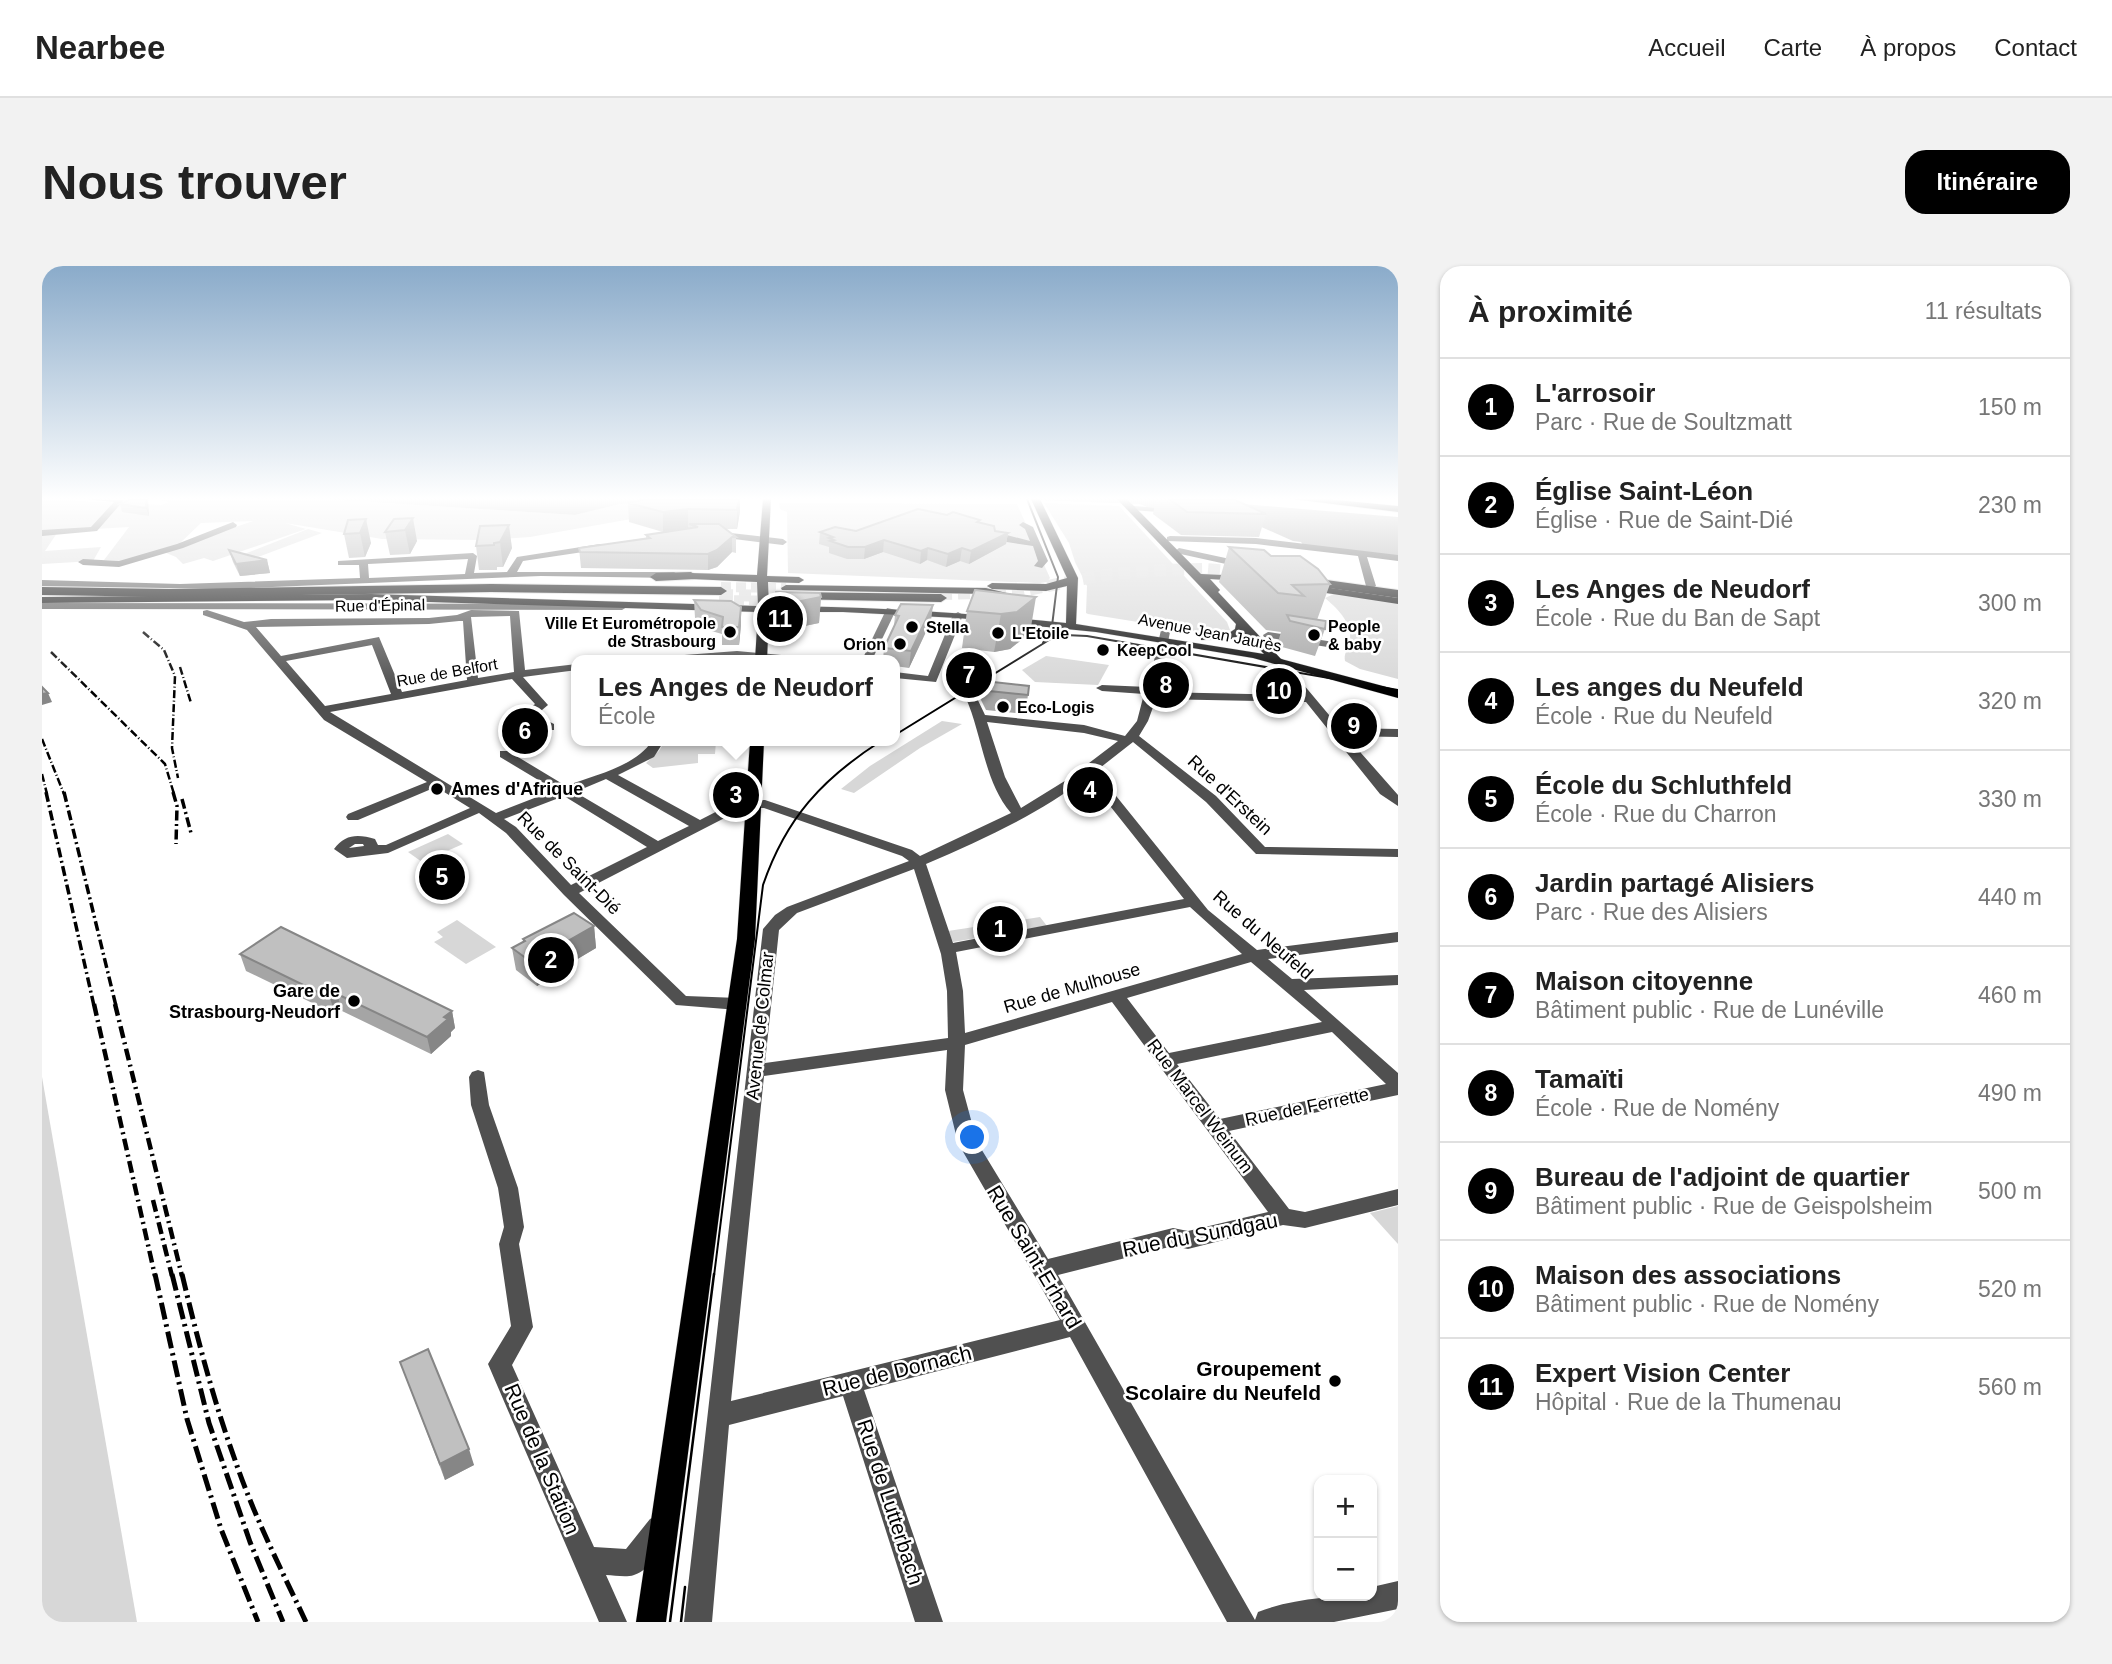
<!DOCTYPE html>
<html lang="fr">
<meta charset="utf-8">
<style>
:root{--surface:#fff;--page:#f2f2f2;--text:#222;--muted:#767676;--line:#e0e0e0;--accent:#000}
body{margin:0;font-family:Arial,sans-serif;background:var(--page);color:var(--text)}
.controls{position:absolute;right:21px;bottom:21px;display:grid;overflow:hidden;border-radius:14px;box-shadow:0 2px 5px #0004}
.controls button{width:63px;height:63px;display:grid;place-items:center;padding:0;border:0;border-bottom:2px solid var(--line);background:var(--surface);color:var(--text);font:35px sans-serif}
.you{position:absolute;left:931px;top:872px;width:24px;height:24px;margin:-18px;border:5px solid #fff;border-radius:50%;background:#1a73e8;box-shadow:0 0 0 10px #1a73e833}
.badge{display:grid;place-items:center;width:46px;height:46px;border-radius:50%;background:var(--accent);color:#fff;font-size:23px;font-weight:700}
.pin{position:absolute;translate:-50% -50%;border:4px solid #fff;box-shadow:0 2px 7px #0006}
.popup{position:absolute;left:529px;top:389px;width:329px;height:91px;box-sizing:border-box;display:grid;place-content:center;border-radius:14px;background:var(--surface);filter:drop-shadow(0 2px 5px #0005);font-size:23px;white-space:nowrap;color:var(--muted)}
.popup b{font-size:26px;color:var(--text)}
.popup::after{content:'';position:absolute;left:50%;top:100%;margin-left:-14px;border:14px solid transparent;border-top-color:var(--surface)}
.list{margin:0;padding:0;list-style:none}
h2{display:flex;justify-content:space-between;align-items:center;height:91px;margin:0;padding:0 28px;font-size:30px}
h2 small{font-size:23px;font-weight:400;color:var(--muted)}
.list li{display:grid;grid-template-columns:46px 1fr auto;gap:21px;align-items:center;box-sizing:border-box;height:98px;padding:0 28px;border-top:2px solid var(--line)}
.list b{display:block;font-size:26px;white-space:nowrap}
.list p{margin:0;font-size:23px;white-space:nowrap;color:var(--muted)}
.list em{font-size:23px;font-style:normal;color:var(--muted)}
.map{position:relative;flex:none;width:1356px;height:1356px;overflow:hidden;border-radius:21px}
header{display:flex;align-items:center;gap:42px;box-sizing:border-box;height:98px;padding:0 35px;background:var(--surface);border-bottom:2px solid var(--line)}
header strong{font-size:33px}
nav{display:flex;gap:38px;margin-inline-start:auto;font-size:24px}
.intro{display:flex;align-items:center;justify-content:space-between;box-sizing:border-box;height:168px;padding:0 42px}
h1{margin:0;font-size:49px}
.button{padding:18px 32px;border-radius:21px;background:var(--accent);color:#fff;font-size:24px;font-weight:700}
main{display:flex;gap:42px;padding:0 42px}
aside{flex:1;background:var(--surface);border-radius:21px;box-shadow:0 2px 5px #0004}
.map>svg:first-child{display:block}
.green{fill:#d7d7d7}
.water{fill:#9e9e9e}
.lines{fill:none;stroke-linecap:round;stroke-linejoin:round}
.major-tunnel{stroke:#d9d9d9;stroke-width:10;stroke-dasharray:10 5;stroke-linecap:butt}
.highway-tunnel{stroke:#d9d9d9;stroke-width:12;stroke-dasharray:12 6;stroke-linecap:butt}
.major-casing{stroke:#dbdbdb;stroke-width:1}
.highway-casing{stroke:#dbdbdb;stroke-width:2}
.minor{fill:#505050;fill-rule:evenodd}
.major{fill:#000;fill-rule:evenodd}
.highway{fill:#000;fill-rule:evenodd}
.tram-far1{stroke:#000;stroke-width:2}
.tram{stroke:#000;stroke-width:2.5}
.rail-far3{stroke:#000;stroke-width:2.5;stroke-dasharray:8 2.5 1 2.5;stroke-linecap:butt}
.rail-far2{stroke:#000;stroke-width:3.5;stroke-dasharray:10 3.5 2 3.5;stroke-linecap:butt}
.rail-far1{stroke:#000;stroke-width:4.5;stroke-dasharray:12 4.5 2 4.5;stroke-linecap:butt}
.rail{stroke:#000;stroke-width:5;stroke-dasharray:17 5 2.5 5;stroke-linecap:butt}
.wall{fill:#a5a5a5}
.shaded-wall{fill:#868686}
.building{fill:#c0c0c0;stroke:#868686;stroke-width:2}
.poi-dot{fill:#000;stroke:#fff;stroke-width:2.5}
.labels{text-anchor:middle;stroke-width:5;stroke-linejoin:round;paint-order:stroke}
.far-street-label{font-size:16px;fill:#000;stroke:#fff}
.far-poi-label{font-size:16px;font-weight:bold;fill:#000;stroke:#fff;text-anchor:start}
.poi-label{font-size:18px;font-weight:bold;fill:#000;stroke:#fff;text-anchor:start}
.street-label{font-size:18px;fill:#000;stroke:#fff}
.near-street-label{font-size:21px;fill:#000;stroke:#fff}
.near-poi-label{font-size:21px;font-weight:bold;fill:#000;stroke:#fff;text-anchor:end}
</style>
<header>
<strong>Nearbee</strong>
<nav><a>Accueil</a><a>Carte</a><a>À propos</a><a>Contact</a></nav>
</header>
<div class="intro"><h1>Nous trouver</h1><a class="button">Itinéraire</a></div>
<main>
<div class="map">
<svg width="1356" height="1356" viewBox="0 0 1356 1356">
<rect width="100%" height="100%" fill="#fff"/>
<g class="green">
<path d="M0,233L120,239L127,236L113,233H282L533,249L582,237L641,235L651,242L488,271L443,274L340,273L243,257L264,263L171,295L162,292L141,298L134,291L122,286L211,255L159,257L136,279L79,295L62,294L87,261L0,266Z"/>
<path d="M737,237L975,238L1008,312L1005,316L998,317L746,307L745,246L738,243Z"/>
<path d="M1002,237L1077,240L1185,356L1188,364L1171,368L1046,348L1044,347L1045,320L1033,296L1027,277Z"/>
<path d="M266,263L280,267L205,295L192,292Z"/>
<path d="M15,267L3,285L59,281L51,295L0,298V268Z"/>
<path d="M1292,328L1356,338V413L1318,403L1303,395C1302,388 1304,386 1307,380C1313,359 1297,344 1283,332Z"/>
<path d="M1004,390L1067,399L1056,419L993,416L980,404Z"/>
<path d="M483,453L508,467L483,477L458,463Z"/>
<path d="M900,455L920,458L878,482L812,527L799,523L828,500Z"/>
<path d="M623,475H674L673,488H656V497L611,502L604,497L617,485Z"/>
<path d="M406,568L421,578L380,596L366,586Z"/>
<path d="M998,651L1005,660L911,676L906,665Z"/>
<path d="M415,654L454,681L424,698L392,676L401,671L395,666Z"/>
<path d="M0,811L95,1356H0Z"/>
<path d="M1356,940V978L1328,947Z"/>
</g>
<g class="water">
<path d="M282,233H653L578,238L533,249Z"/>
<path d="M974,233H1141L1356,251V291L1262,280L1259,276L1251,275L1186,246L1105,241L1098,238Z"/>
</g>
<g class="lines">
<g class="major-tunnel">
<path d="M679,321L744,322"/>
<path d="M677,334L744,335"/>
</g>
<g class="highway-tunnel">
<path d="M898,328L975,326L1062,309L1120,304L1163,303L1209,307"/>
<path d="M679,329L745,330"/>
</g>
<g class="major-casing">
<g id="major">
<path d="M721,233H729L725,310L757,311L762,314L757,317L726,316L727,340C827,340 925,347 1024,357L1025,320L1004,325L950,323L945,320L950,317L1004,318L1025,312L989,233H998L1036,312L1034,358L1222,388L1202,367L1190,373L1159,374V370L1187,367L1193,363L1194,358L1075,233H1085L1159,308L1204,310V314L1200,315L1168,313L1178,324L1176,326L1239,393L1356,424V432L1211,392L1054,366L916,352L801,346H727L725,394H713L716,346L322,334L0,337V331L329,328L716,340L715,316L649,313L644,310L649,307L715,309Z"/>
<path d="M1250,233H1284L1356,240V246Z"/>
<path d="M1262,318L1356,332V338L1258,323V319Z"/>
<path d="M744,319L944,322L969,328L979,339L970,341L961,332L944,328L740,324L739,322Z"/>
<path d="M708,475H722L713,673L624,1356H594L695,673Z"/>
</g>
</g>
<g class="highway-casing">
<g id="highway">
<path d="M649,306L655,310L653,313L614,315L608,311L614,307Z"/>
<path d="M1263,311L1356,324V332L1259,318V312Z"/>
<path d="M449,318L679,321L685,325L679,329L449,326L128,331L0,329V321L128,323Z"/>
<path d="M750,326L899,328L905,332L899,336L745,333V327Z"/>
</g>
</g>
<g class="minor">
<path d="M42,233L82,234L55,265L0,270V264L49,261L72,236Z"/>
<path d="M1092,240L1131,243L1135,245L1131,247L1089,244Z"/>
<path d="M191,256L195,259L194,261L141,282L77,301L41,299L36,296L41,293L77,295L135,278Z"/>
<path d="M981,256L991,261L1006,295L1000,302L992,300L996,295L991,280L952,274L961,268L988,275L983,263L977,259Z"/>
<path d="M671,265L741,273L745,276L741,279L668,270V266Z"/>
<path d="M1128,270L1214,272L1356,289V295L1325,291L1334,320L1329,323L1324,320L1316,290L1214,278L1125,275V271Z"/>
<path d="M558,278L561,279V283L481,295L475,306H632L637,309L632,312L499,310L184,323L0,320V314L138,318L318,312L317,299H296V295L431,287L435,290L432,307L465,306L475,291ZM426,293L423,308L327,312L326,298Z"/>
<path d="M1137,282L1202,296L1207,299L1202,302L1134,287L1133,285Z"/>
<path d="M0,337L580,338L585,341L580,344L0,343Z"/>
<path d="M845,342L854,344L830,394H820Z"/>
<path d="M165,344L202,356L229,353L387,352L415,349L429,344L477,345L483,404L535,398V404L481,411L506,439L494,449L512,458V464H504L482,451V447L493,438L470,413L288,446L454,547L513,524L458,491V485H466L524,520C552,509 593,501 610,475H622L612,491L576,509L658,554L695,535L723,534L870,584L878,590L969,547C942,516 940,467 923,430L925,428H933L943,449L1042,459L1083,470L1095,455L1102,428L1060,425L1054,422L1060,419L1106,421L1119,364L1128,366L1116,426L1258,429L1231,395L1236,392L1240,393L1298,462L1356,463V471L1304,470L1356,529V540L1338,528L1264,436L1114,433L1106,455L1097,470L1174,530L1223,581L1356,583V591L1214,588L1164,536L1091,476L1054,505L1166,644L1215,684L1356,666V676L1226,693L1250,713L1356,709V719L1262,724L1356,807V829L1187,865L1247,943L1263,946L1356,923V939L1263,962L1241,959L1146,983L1131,980L1016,1009L1213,1354L1216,1346C1252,1332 1292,1330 1330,1330V1321L1356,1315V1343L1292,1356H1185L1028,1071L822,1124L901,1356H873L801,1130L687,1159L670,1356H642L721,663L733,649L745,641L867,595L860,590L722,542H702L537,627L644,730L696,732L704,738L696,744L634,739L522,629L464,567L437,547L346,587L305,592L292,583C303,568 316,568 333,573L336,579H344L428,542L394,521L316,554H306L304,551L306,548L385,516L282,454L205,364L161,349V345ZM468,350L472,406L436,412L429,351ZM417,355H421L425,414L360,426L337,371L239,390L214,361L387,358ZM330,379L349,428L283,440L244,395ZM945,456L1042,467L1076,475L1026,513L979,542L963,511ZM1045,511L1142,633L911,677L884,598C940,574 997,548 1045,511ZM564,513L647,560L616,575L533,526ZM522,530L605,581L529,619L474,561L462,553ZM313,578H321L322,580L307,582ZM872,603L899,688L905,725L906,772L723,797L737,664L755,647ZM1148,641L1200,688L923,767L921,725L914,686ZM1209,696L1280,756L1127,787L1085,732ZM1070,736L1226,946L1146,965L1131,962L1006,993L935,876L921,824L923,779ZM1290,766L1344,818L1178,853L1135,798ZM905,784L903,824L916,877L1018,1054L689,1135L722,810Z"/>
<path d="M916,346L921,349L894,416L853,412V406L886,410L911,349Z"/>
<path d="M1226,366L1292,376L1297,379L1292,382L1222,371L1221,369Z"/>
<path d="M695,385L761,391L766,394L695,391L611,394L616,391Z"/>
<path d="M436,804L442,806L447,839L476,922L482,961L477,978L491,1061L470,1099L552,1281L584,1283L608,1253L617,1249L626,1253L630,1262C623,1278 609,1304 592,1309C583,1312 573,1309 564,1309L585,1356H557L446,1098L469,1060L457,978L462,961L456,922L429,839L427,811L430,806Z"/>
</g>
<use href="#major" class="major"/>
<use href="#highway" class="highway"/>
<g class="tram-far1">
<path d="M985,233L1016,311L1010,360L1001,377"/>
<path d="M853,469L1007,374L1023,369L1045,370L1356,424"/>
<path d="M672,1010L721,619C744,552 780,513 839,475"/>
</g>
<g class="tram">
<path d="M628,1356L672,1008"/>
<path d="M639,1356L643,1321"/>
</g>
<g class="rail-far3">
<path d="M101,366L122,384L133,410L130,482L136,512"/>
<path d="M9,386L123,498L132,528"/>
<path d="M138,401L149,437"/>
<path d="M0,473L22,528"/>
<path d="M0,508L5,528"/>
</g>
<g class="rail-far2">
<path d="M4,526L52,740"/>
<path d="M22,526L74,740"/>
<path d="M131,526L135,540L134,578"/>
<path d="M140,533L149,567"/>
</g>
<g class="rail-far1">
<path d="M52,738L113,1010"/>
<path d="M73,738L140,1010"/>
<path d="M111,934L130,1010"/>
</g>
<g class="rail">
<path d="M113,1008L145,1153L179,1263L216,1356"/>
<path d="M130,1008L167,1157L208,1276L241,1356"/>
<path d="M140,1008C155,1071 171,1133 193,1194C212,1250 239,1303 264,1356"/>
</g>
</g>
<g class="wall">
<path d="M106,233L107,250L80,246L78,238Z"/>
<path d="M698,233V245L695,263H684L694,271V287L690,286L675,301L666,304L539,302L537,282L604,272V269L621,266L587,256L586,237Z"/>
<path d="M1114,233H1191L1224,248L1217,271L1139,269L1111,248Z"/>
<path d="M905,249L938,256L953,265L966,267L964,278L927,298L918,295L904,301L885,294L878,298L841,286L822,293H805L787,287V281L777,278L778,266L814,265Z"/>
<path d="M352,253L375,275L368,288L348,289L343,266Z"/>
<path d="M306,254L329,277L323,291L307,292L302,268Z"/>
<path d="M438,260L470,282L461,301H455V304H437L434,280Z"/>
<path d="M1187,281L1229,290L1288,318L1275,354L1283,363L1273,390L1240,381L1236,376L1239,366L1224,364L1177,316Z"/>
<path d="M187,284L225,294L228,307L198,310L191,296Z"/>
<path d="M933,324L988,367L968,383L952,386L920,382L925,345Z"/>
<path d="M734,326L779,331L777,357L748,363L733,362Z"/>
<path d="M652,334L699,359L697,379H680V368L659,362L653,352Z"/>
<path d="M853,349L889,355L867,402L853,400V394H841L842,382L852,360Z"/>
<path d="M942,415L986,429L983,448L944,444L939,434Z"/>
<path d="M552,660L554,682L522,701V704L495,720L474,704L470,682L481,676V673Z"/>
<path d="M198,688L410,745L413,762L409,766V770L389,788L300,745L293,748L204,705Z"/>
<path d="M358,1096L432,1199L403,1214Z"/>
</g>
<g class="shaded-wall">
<path d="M104,233H106L107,250L104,242Z"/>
<path d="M697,233H698V245L695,263V244Z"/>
<path d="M646,243V262L621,266V246Z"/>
<path d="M371,252L375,275L368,288L363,264Z"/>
<path d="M324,253L329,277L323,291L318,267Z"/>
<path d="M467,259L470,282L461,301L458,276Z"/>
<path d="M966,267L964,278L927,298L929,285Z"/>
<path d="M690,271V286L675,301L666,304V288Z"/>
<path d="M842,274L841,286L822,293L823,281Z"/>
<path d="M886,282L885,294L878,298L879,285Z"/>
<path d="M920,282L918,295L904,301L906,288Z"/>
<path d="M225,294L228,307L198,310L194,298Z"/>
<path d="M779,331L777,357L748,363L749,337Z"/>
<path d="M994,331L988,367L968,383L952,386L959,348Z"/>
<path d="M891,339L889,355L867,402L869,385Z"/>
<path d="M699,341V359L697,379V361Z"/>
<path d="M6,427L10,436L0,439V428Z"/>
<path d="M552,660L554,682L522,701V704L495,720L492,698L517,680Z"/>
<path d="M295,728L300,745L293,748L288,732Z"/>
<path d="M410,745L413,762L409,766V770L389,788L385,771L402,751Z"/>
<path d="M427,1183L432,1199L403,1214L398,1198Z"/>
</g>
<g class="building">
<path d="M89,233H104V242L78,238Z"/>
<path d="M604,233H697L695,244L646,243L621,246L586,237Z"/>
<path d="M1127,233H1191L1224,248L1145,246Z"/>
<path d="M876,243L905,249L911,246L938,254L935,256L952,260L953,265L966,267L929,285L920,282L906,288L886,282L879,285L842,274L823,281H806L788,275L792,274L787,272L791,271L778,266L793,261L814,265Z"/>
<path d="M371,252L363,264L343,266L352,253Z"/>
<path d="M324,253L318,267L302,268L306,254Z"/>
<path d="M647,258H677L694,271H690L675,284L666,288L538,286L537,282L608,272L604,269L656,261Z"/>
<path d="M467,259L458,276L452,277V279L434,280L438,260Z"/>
<path d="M1187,281L1222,284L1229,290H1258L1276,303L1288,318L1250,319L1262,330L1236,327Z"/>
<path d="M187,284L225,294L194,298Z"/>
<path d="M933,324L994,331L975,346L959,348L925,345Z"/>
<path d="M734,326L778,327L779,331L749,337L733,336Z"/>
<path d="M652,334L689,335L699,341L697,361H680L681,351L659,344Z"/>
<path d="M859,338L891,339L869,385L842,382L857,350L853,349Z"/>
<path d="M1245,349L1284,355L1283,363L1248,355Z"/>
<path d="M942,415L987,420L986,429L947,425Z"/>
<path d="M0,421L6,427L0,428Z"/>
<path d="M532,647L552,660L517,680L520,682L492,698L470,682L483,675L481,673Z"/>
<path d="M239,661L410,745L402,751L406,753L385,771L295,728L288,732L198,688Z"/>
<path d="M386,1083L427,1183L398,1198L358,1096Z"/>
</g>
<linearGradient id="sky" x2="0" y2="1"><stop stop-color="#8aabca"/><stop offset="0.55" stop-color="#fff"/><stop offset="1" stop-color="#fff" stop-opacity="0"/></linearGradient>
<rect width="1356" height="423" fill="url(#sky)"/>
<g class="poi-dot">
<circle cx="870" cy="361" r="7"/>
<circle cx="688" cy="366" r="7"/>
<circle cx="956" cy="367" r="7"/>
<circle cx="1272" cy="369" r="7"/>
<circle cx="858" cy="378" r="7"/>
<circle cx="1061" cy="384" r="7"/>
<circle cx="961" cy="441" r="7"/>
<circle cx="395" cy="523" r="7"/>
<circle cx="312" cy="735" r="7"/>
<circle cx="1293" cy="1115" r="7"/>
</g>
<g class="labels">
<g class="far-street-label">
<text transform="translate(338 339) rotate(-1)" y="6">Rue d'Épinal</text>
<text transform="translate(1168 366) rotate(11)" y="6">Avenue Jean Jaurès</text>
<text transform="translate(405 406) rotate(-10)" y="6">Rue de Belfort</text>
</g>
<g class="far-poi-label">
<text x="674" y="363" text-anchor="end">Ville Et Eurométropole<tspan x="674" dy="18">de Strasbourg</tspan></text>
<text x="1286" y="366">People<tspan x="1286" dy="18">&amp; baby</tspan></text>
<text x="884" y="367">Stella</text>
<text x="970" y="373">L'Etoile</text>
<text x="844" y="384" text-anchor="end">Orion</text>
<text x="1075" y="390">KeepCool</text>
<text x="975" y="447">Eco-Logis</text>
</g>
<g class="poi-label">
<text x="409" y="529">Ames d'Afrique</text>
<text x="298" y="731" text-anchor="end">Gare de<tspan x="298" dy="21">Strasbourg-Neudorf</tspan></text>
</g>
<g class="street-label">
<text transform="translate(1188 529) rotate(43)" y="6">Rue d'Erstein</text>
<text transform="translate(527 597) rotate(45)" y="6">Rue de Saint-Dié</text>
<text transform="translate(1221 669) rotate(41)" y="6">Rue du Neufeld</text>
<text transform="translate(1030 722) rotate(-16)" y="6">Rue de Mulhouse</text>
<text transform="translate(718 760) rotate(-84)" y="6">Avenue de Colmar</text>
<text transform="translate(1158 840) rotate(53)" y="6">Rue Marcel Weinum</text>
<text transform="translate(1265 841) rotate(-12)" y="6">Rue de Ferrette</text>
</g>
<g class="near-street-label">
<text transform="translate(1158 969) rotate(-11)" y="7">Rue du Sundgau</text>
<text transform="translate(992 991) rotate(59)" y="7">Rue Saint-Erhard</text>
<text transform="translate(855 1105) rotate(-14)" y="7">Rue de Dornach</text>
<text transform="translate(500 1193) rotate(67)" y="7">Rue de la Station</text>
<text transform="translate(848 1236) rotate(72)" y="7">Rue de Lutterbach</text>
</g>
<g class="near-poi-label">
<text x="1279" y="1110">Groupement<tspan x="1279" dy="24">Scolaire du Neufeld</tspan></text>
</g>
</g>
</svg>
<div class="controls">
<button>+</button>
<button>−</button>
</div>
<div class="you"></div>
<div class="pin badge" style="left:958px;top:663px">1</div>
<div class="pin badge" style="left:509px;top:694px">2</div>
<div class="pin badge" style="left:694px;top:529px">3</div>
<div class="popup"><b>Les Anges de Neudorf</b>École</div>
<div class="pin badge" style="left:1048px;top:524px">4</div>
<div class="pin badge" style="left:400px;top:611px">5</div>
<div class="pin badge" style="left:483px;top:465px">6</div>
<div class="pin badge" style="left:927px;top:409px">7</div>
<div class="pin badge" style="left:1124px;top:419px">8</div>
<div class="pin badge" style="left:1312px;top:460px">9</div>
<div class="pin badge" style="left:1237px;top:425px">10</div>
<div class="pin badge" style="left:738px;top:353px">11</div>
</div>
<aside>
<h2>À proximité<small>11 résultats</small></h2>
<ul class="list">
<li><span class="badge">1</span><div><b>L'arrosoir</b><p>Parc · Rue de Soultzmatt</p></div><em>150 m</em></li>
<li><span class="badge">2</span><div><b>Église Saint-Léon</b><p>Église · Rue de Saint-Dié</p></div><em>230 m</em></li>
<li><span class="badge">3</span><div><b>Les Anges de Neudorf</b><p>École · Rue du Ban de Sapt</p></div><em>300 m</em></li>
<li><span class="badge">4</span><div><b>Les anges du Neufeld</b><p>École · Rue du Neufeld</p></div><em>320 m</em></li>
<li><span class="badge">5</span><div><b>École du Schluthfeld</b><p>École · Rue du Charron</p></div><em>330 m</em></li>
<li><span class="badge">6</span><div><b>Jardin partagé Alisiers</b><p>Parc · Rue des Alisiers</p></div><em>440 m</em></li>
<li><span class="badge">7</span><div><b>Maison citoyenne</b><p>Bâtiment public · Rue de Lunéville</p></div><em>460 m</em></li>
<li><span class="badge">8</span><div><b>Tamaïti</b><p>École · Rue de Nomény</p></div><em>490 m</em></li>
<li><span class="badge">9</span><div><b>Bureau de l'adjoint de quartier</b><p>Bâtiment public · Rue de Geispolsheim</p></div><em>500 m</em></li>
<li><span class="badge">10</span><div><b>Maison des associations</b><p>Bâtiment public · Rue de Nomény</p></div><em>520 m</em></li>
<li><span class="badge">11</span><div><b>Expert Vision Center</b><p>Hôpital · Rue de la Thumenau</p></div><em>560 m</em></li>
</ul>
</aside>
</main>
